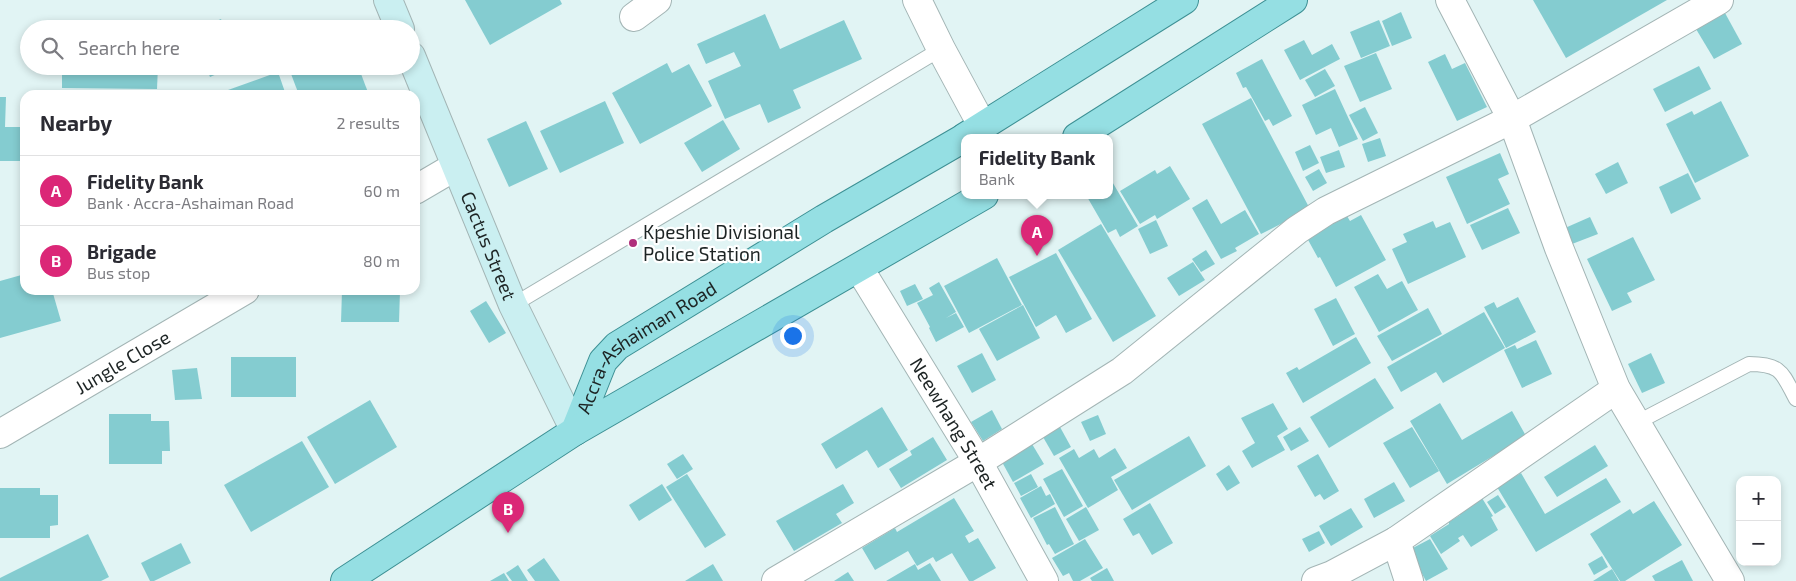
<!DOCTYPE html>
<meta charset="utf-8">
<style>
:root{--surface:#fff;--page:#f7f7f7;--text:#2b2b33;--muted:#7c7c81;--line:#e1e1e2;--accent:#db2777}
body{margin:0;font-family:"Exo 2",sans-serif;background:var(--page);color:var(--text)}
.controls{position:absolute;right:15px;bottom:15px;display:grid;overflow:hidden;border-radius:10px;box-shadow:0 2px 8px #0003}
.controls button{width:45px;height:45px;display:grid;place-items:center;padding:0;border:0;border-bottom:1px solid var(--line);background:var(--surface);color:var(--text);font:25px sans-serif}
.you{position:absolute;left:792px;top:335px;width:18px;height:18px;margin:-12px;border:4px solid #fff;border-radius:50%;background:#1a73e8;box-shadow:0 0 0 8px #1a73e833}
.badge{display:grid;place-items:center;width:32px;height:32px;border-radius:50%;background:var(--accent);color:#fff;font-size:16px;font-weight:700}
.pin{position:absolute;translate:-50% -41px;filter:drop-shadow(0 1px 2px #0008)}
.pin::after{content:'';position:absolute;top:26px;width:18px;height:15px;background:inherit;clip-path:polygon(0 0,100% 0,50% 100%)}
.popup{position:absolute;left:961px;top:134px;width:152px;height:65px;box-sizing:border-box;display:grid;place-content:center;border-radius:10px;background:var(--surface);filter:drop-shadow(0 1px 4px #0005);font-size:16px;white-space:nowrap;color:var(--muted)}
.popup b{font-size:19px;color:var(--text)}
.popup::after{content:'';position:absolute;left:50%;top:100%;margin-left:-10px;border:10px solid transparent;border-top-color:var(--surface)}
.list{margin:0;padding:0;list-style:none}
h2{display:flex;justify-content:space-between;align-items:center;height:65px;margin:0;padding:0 20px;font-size:21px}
h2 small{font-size:16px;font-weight:400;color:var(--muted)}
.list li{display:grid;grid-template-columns:32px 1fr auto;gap:15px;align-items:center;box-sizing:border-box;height:70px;padding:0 20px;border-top:1px solid var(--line)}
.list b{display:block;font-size:19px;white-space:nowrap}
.list p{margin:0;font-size:16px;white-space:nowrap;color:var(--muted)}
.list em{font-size:16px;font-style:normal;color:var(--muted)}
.icon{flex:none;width:28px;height:28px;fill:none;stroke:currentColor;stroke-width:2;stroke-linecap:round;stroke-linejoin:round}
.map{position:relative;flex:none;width:1796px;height:581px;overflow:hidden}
.search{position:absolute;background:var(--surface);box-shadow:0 2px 8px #0003;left:20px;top:20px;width:400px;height:55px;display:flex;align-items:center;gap:12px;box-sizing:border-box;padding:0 18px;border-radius:28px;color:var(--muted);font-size:19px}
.panel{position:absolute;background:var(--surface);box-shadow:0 2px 8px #0003;left:20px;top:90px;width:400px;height:205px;border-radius:15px}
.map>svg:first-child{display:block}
.building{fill:#84ccd0}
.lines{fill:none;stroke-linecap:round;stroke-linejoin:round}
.lane-casing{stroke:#a3b5b5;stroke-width:16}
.street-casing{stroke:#a3b5b5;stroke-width:30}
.secondary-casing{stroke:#a3b5b5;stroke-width:30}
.primary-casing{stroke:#3d9094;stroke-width:30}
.lane{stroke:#fff;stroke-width:14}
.street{stroke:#fff;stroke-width:28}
.secondary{stroke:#caeff1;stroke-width:28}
.primary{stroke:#95dfe3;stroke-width:28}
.poi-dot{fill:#af2f7b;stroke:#fff;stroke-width:2}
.labels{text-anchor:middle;stroke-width:4.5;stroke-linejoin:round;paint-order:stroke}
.poi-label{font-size:19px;fill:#1d2424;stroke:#fff;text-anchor:start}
.street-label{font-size:19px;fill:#1d2424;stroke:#fff}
</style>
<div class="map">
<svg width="1796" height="581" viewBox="0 0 1796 581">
<rect width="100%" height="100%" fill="#e1f4f4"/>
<g class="building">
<path d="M465,0H560L562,4L490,45Z"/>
<path d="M1533,0H1667L1566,58Z"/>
<path d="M1401,12L1412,38L1392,46L1382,21Z"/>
<path d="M1725,13L1742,44L1714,59L1696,29Z"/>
<path d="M765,14L780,49L844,20L862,59L793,90L801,108L768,123L760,104L725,119L708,81L741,66L734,52L706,64L697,44Z"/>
<path d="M221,19L225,29H198Z"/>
<path d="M1379,20L1390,46L1361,58L1350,32Z"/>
<path d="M1304,40L1312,55L1332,44L1340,59L1300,80L1284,50Z"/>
<path d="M1376,53L1392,89L1360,102L1344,66Z"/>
<path d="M1445,54L1452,69L1465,63L1487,107L1457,121L1428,62Z"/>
<path d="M1262,59L1292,116L1273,126L1269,119L1265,121L1246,87L1243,88L1236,73Z"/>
<path d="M667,63L672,73L689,64L712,106L640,144L612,93Z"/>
<path d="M62,66H158L157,89L62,88Z"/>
<path d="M206,66H235L210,77Z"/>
<path d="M288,66H358L369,95H299Z"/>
<path d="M1699,66L1711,89L1665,112L1653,89Z"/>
<path d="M1325,69L1335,86L1315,97L1305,80Z"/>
<path d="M278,72L286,95H214Z"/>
<path d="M1335,89L1358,139L1339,147L1331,128L1316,135L1302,105Z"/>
<path d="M0,97H6L5,127H25V161H0Z"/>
<path d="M1251,98L1310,209L1261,234L1202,124Z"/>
<path d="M605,101L624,143L560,173L540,131Z"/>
<path d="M1721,101L1749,156L1695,183L1666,124L1692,111L1694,115Z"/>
<path d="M1365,107L1378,133L1363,141L1349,115Z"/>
<path d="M723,120L740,149L702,172L684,143Z"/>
<path d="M526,121L548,169L509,187L487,139Z"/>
<path d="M1380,138L1386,156L1368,162L1362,144Z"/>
<path d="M1310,145L1319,163L1303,171L1295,152Z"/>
<path d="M1339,150L1345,167L1326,173L1320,157Z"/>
<path d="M1500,153L1509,174L1498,179L1510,204L1467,224L1446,177Z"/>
<path d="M1618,162L1628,183L1606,194L1595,174Z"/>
<path d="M1170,166L1190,199L1157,219L1155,215L1140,224L1120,191L1155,170L1157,174Z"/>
<path d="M1319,169L1327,183L1313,191L1305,177Z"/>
<path d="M1688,173L1701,199L1671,214L1659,187Z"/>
<path d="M1110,178L1138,226L1120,237L1116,229L1108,233L1086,195H1110Z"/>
<path d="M1207,199L1221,224L1245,210L1259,234L1235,248L1237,251L1221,259L1192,208Z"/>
<path d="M1508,208L1520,233L1482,250L1470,225Z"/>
<path d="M1361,215L1386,260L1336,287L1320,257L1318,258L1307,238L1347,216L1350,221Z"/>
<path d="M1590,217L1598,234L1572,244L1565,228Z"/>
<path d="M1156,220L1168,246L1150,254L1138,229Z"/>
<path d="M1433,221L1436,228L1450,222L1466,257L1408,284L1392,249L1407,242L1403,234Z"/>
<path d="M1101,224L1156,316L1113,342L1058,250Z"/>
<path d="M1633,237L1655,280L1627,293L1632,302L1612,311L1587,259Z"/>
<path d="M1206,250L1215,264L1201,272L1192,259Z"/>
<path d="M1056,253L1092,319L1066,333L1056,315L1036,327L1009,277Z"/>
<path d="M997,258L1022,305L969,333L944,286Z"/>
<path d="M1193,262L1205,280L1179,296L1167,278Z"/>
<path d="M25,274V290H52L61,321L0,338V281Z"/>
<path d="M1378,274L1387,289L1402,281L1418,310L1379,332L1354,287Z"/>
<path d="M939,282L956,312L946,318L956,313L964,327L936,342L929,328L930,327L917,303L933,295L929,288Z"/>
<path d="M915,284L923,299L907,306L900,291Z"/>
<path d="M342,290H400L399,322H341Z"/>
<path d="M1518,297L1536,332L1506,348L1484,307L1494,302L1497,308Z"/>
<path d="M1336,298L1355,334L1333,346L1314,309Z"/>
<path d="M486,301L506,333L489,343L470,311Z"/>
<path d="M1023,305L1040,338L997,361L979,329Z"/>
<path d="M1428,308L1442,334L1392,361L1377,336Z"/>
<path d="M1484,312L1505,348L1443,383L1436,372L1401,392L1387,367Z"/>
<path d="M1356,337L1371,363L1303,403L1286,373L1297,367L1299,370Z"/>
<path d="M1536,340L1552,374L1522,388L1504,350L1515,345L1517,349Z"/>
<path d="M982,353L996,380L972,393L957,366Z"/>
<path d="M1651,353L1665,383L1642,393L1628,364Z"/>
<rect x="231" y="357" width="65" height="40"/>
<path d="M197,368L202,399L175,400L172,370Z"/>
<path d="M1375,378L1394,408L1329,448L1310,417Z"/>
<path d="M370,400L397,447L335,484L307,437Z"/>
<path d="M1273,403L1288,429L1277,436L1285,450L1252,468L1242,451L1255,443L1241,418Z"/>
<path d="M1440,403L1462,440L1512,411L1526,436L1447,484L1410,421Z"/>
<path d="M882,407L908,450L878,468L867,450L836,469L821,444Z"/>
<path d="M992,410L1002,429L983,441L971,422Z"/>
<path d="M109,414H151V421H169L170,451H162V464H109Z"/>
<path d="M1098,415L1106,434L1090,441L1081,422Z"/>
<path d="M1060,427L1071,447L1054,456L1043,437Z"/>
<path d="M1300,427L1309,441L1291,451L1283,437Z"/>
<path d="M1412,427L1439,471L1410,488L1383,443Z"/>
<path d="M1189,436L1206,466L1132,510L1114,480Z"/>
<path d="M933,437L947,460L901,488L889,469L912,455L910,451Z"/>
<path d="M302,441L329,487L251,532L224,485Z"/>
<path d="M1032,444L1044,464L1013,482L1002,462Z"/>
<path d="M1595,445L1608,466L1557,497L1544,477Z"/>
<path d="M1115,448L1127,468L1111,477L1118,490L1088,508L1059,458L1074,449L1079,458L1094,449L1099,458Z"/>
<path d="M683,454L693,469L677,479L667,464Z"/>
<path d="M1318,454L1339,491L1324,500L1320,494L1315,497L1297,466Z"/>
<path d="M1229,465L1240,483L1227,491L1216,474Z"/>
<path d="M1062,469L1083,506L1064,517L1043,479Z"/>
<path d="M1521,473L1545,514L1606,478L1621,502L1536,552L1497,487Z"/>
<path d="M687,474L726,535L705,548L666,487Z"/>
<path d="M1031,474L1038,487L1021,496L1014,483Z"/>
<path d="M1394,482L1405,501L1374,518L1364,499Z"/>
<path d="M662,484L672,500L639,521L629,505Z"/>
<path d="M843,484L854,503L836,514L842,523L794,551L776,521Z"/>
<path d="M1041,486L1046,496L1050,494L1055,504L1031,518L1020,498Z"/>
<path d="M0,488H40V495H58V525L50,526V538H0Z"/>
<path d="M1498,495L1506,507L1495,514L1487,502Z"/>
<path d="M954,498L974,531L965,536L969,543L978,538L996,568L973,581H969L952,553L936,562L933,557L917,566L908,551L875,570L862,548L895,528L897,532Z"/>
<path d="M1482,498L1493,516L1491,517L1498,530L1471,547L1463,535L1458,538L1460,541L1441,554L1430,536L1449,524V522L1460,515L1459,513Z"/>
<path d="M1654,501L1682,545L1625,581H1620L1590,534L1630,509L1633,514Z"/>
<path d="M1150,503L1173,543L1152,555L1139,533L1133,536L1123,519Z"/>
<path d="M1055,507L1074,544L1055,554L1049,544L1047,545L1033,518Z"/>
<path d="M1086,507L1099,530L1079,541L1066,519Z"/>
<path d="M1351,508L1363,527L1331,546L1319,526Z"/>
<path d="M1319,531L1325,543L1309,552L1302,539Z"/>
<path d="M88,534L109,577L101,581H0V578Z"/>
<path d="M1085,539L1103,568L1080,581H1073L1069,573L1063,576L1052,558Z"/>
<path d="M1430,539L1448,569L1426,581L1409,550Z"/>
<path d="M181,543L191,563L154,581H150L141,563Z"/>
<path d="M1602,556L1608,567L1594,575L1588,564Z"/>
<path d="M544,558L560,581H535L527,570Z"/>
<path d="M1682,560L1693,581H1655L1652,576Z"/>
<path d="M930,563L941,581H886L915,564L918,570Z"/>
<path d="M713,564L723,581H685Z"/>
<path d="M518,565L528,581H512L506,573Z"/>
<path d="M1107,568L1114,581H1092L1090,578Z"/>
<path d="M1612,569L1619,581H1593Z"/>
<path d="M848,572L854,581H834Z"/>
<path d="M504,573L509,581H490Z"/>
</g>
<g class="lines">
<g class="lane-casing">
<g id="lane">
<path d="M513,305L941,49"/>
<path d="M1636,423L1749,364C1782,364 1782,373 1796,399"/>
</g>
</g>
<g class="street-casing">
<g id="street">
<path d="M917,0L941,49L983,127"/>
<path d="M1450,0L1512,119L1559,248L1616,389L1730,581"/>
<path d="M634,17L657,0"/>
<path d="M415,190L456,166"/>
<path id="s1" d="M859,268L978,462L1044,581"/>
<path id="s2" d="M0,434L245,290"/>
<path d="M1396,541L1409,581"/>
<path d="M776,581L978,462L1122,371L1297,230L1326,211L1512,119L1719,0"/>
<path d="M1316,581L1332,575L1396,541L1616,389"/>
</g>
</g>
<g class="secondary-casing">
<g id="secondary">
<path d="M388,0L400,29"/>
<path id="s3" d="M411,56L513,305L575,431"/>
</g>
</g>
<g class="primary-casing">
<g id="primary">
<path d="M965,137L1184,0"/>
<path d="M1077,137L1293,0"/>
<path id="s4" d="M575,431L603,361L617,346L824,219L964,138"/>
<path d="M345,581L575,431L984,195"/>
</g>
</g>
<use href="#lane" class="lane"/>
<use href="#street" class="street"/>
<use href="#secondary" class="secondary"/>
<use href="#primary" class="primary"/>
</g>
<circle class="poi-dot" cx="633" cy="243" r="5"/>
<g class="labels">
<g class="poi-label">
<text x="643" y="239">Kpeshie Divisional<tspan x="643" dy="22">Police Station</tspan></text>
</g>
<g class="street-label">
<text dy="7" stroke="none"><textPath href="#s3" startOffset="205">Cactus Street</textPath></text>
<text dy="7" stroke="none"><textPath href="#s4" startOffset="115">Accra-Ashaiman Road</textPath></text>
<text dy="7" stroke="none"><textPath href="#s2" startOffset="142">Jungle Close</textPath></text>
<text dy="7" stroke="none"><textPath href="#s1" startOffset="182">Neewhang Street</textPath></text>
</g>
</g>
</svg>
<div class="controls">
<button>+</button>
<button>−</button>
</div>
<div class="you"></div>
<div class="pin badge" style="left:1037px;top:256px">A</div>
<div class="popup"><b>Fidelity Bank</b>Bank</div>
<div class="pin badge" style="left:508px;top:533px">B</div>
<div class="search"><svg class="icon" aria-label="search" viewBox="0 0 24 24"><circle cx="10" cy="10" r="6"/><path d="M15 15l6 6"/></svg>Search here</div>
<section class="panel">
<h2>Nearby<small>2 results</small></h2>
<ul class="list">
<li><span class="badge">A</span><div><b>Fidelity Bank</b><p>Bank · Accra-Ashaiman Road</p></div><em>60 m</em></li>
<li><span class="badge">B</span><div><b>Brigade</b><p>Bus stop</p></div><em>80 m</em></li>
</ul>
</section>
</div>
